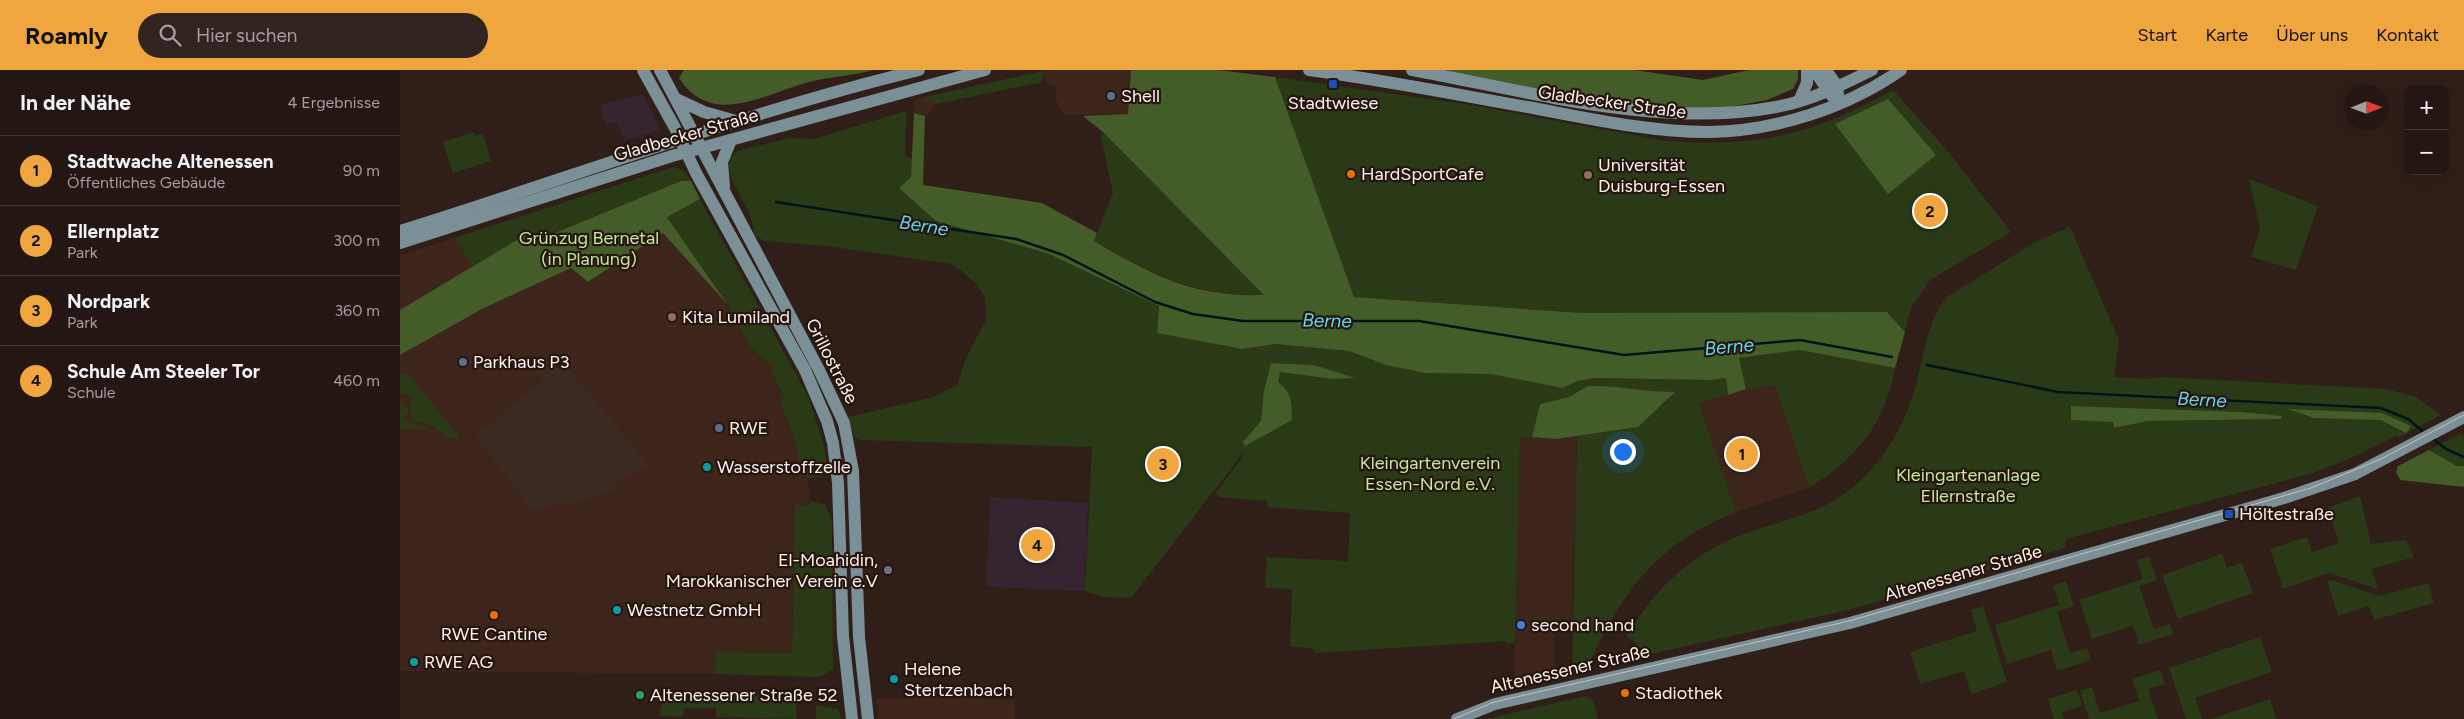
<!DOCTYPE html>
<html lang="de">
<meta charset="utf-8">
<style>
:root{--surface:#241612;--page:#302320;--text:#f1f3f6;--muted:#a39f9f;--line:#413532;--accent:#f0a63e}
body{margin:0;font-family:Figtree,sans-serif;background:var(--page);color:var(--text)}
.controls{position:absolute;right:15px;top:15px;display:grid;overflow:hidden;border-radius:10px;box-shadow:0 5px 20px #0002}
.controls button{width:45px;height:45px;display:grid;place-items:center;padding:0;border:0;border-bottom:1px solid var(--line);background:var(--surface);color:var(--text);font:25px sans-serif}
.compass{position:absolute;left:1944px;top:15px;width:45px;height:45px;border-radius:50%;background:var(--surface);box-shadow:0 5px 20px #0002;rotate:89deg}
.you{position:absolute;left:1222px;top:381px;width:18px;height:18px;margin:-12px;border:4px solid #fff;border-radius:50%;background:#1a73e8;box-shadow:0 0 0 8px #1a73e833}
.badge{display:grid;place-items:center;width:32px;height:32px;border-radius:50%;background:var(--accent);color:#111;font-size:16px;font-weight:700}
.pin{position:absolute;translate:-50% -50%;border:2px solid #fff;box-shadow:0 1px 5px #0006}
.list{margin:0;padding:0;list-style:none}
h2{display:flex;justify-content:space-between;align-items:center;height:65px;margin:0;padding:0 20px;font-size:21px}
h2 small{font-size:16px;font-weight:400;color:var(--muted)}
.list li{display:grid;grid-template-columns:32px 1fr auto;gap:15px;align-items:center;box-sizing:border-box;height:70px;padding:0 20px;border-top:1px solid var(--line)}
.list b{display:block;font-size:19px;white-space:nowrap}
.list p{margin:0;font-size:16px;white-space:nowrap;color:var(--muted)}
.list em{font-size:16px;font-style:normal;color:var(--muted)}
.icon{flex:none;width:28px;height:28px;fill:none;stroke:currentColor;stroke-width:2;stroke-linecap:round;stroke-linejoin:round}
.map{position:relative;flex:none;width:2064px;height:649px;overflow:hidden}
header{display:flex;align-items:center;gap:30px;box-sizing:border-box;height:70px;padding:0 25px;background:var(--accent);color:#111}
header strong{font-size:24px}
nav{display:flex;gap:28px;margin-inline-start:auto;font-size:18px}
.search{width:350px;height:45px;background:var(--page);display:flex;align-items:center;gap:12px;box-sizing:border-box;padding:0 18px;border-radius:28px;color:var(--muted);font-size:19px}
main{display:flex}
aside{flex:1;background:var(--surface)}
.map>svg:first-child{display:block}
.built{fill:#3e251c}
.industrial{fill:#3b2a22}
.education{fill:#342530}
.green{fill:#2a3a17;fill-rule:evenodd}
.forest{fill:#445c28}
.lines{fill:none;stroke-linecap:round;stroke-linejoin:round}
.stream{stroke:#001418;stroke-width:2.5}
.major{stroke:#7b9096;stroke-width:12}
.tram{stroke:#cdbeb9;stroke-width:1}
.transit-dot{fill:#1a4fb4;stroke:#26150f;stroke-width:2}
.service-dot{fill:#5c6f8a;stroke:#26150f;stroke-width:2}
.food-dot{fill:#e8710a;stroke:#26150f;stroke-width:2}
.education-dot{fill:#8d6e63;stroke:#26150f;stroke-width:2}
.culture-dot{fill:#0f9aa8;stroke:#26150f;stroke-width:2}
.worship-dot{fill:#6b7280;stroke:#26150f;stroke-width:2}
.shop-dot{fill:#3f7fe0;stroke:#26150f;stroke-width:2}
.leisure-dot{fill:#2e9e5b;stroke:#26150f;stroke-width:2}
.labels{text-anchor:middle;stroke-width:4.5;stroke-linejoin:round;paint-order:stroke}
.poi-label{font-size:18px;fill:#fff2ed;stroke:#26150f;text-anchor:start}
.street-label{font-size:18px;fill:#fff2ed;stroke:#26150f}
.park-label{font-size:18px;fill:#c2e99a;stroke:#26150f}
.water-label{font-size:19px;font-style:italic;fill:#5fdaee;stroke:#26150f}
</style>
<header>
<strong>Roamly</strong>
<div class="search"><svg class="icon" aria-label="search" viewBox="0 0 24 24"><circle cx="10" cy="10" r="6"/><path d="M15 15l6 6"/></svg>Hier suchen</div>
<nav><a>Start</a><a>Karte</a><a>Über uns</a><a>Kontakt</a></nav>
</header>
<main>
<aside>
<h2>In der Nähe<small>4 Ergebnisse</small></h2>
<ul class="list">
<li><span class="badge">1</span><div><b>Stadtwache Altenessen</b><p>Öffentliches Gebäude</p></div><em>90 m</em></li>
<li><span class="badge">2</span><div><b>Ellernplatz</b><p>Park</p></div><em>300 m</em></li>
<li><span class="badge">3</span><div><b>Nordpark</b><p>Park</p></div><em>360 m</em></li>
<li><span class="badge">4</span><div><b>Schule Am Steeler Tor</b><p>Schule</p></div><em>460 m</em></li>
</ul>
</aside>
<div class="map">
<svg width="2064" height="649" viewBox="0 0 2064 649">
<rect width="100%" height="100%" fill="#301e18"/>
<g class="built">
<path d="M650,0H731L728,44L664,45L655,28L656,17L647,13L643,6V1Z"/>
<path d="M524,27L536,34L528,45L514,43V30Z"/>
<path d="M263,163L328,235L351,278L374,298L371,301L384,327L379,331L394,366L401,400L407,409L410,431L409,435L395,436L392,583L316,582L315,604L0,601V285L82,239L171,198L188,212Z"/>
<path d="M57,167L56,170L74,198L0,240V185Z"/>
<path d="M1375,315L1409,418L1336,442L1299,332L1346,319Z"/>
<path d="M1120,366L1156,369L1177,366L1172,556L1155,561L1154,608L1114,616Z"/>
<path d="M521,625L615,630V649H478L477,629H505Z"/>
</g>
<path class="industrial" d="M145,287L157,298L163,292L249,395L218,412L215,420L177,432L128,439L122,426L75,366L143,310L132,297Z"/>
<g class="education">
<path d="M243,24L260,60L224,71L217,52L206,55L199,35Z"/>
<path d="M590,427L688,433L685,521L586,517Z"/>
</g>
<g class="green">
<path d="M643,1L642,12L536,34L524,27Z"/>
<path d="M875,7L1065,34L1265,71C1354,78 1413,65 1491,21L1495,22L1550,84L1611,162L1530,210L1511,238L1505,262L1487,242L1182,243L954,227Z"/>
<path d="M506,41L505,86L512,88L511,107L499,118L536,151L649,184L759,236L757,263L842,279L875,274L949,281L986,295L1025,303L1091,304L1161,318L1178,311L1194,308L1311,310L1326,308L1328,325L1299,333L1336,442C1253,476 1223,522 1186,600L1172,603L1177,366L1238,357L1274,322H1249L1201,316H1188L1169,327L1140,334L1132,367H1120L1115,573L1107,574L1106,571L914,583V579L890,576L892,519L865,518L867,487L948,491L950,443L868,437L867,431L820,427L815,424L843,386V383L731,528L703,527L685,521L692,377L461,370L455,368L448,347L534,327L557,315L567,286L586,250V238L584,225L575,213L562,201L551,194L427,176L365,171L355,166C353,158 352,149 349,142C342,125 314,93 340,80L390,68L414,69ZM871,293L914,295L932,309L880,302L878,312L892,350L844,372L861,351Z"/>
<path d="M74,62L75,66L83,64L91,91L53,103L43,72Z"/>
<path d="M704,63L865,225C793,226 755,206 694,171L713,123L701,66Z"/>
<path d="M273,97L285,101L291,111H281L139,169L132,161L74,198L56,170L57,167Z"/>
<path d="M1849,109L1918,136L1896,200L1851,187L1860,159Z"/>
<path d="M300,129L409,328L424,376L426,391L423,406L407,409L401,400L394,366L379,330L384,327L371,301L374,298L351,278L328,235L267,146Z"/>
<path d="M1670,157L1719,270L1714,307L1747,309L1761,307L1986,319L2016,327L2041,345L1999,367L1996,366L1949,389L1913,403L1666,469L1665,478L1448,540L1242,586L1234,571L1226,567C1252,523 1287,487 1336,467C1383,448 1423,447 1462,409C1489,383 1506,351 1516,315C1525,284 1526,252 1547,227L1637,171ZM1671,336L1842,342L1881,346V349L1748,351L1715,358L1713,352Z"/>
<path d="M1400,280L1495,298C1485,354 1457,388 1409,418L1375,315L1346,319L1339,288Z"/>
<path d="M0,303L9,306L15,313L58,365V369C49,369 38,360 31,355C26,351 18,354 12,350L10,335L12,329L8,323L0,324Z"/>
<path d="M0,333L8,338V343L4,346L7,351L31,359H0Z"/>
<path d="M2060,364L2064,365V396H2057L2029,380Z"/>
<path d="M1960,426L1971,474L2006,470L2014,487L1972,499L1978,519L1929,503L1883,519L1870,479L1907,467L1912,482L1939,473L1928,438Z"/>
<path d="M410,431L425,434L432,451L433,599L420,607L315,604L316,582L392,583L395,435H409Z"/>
<path d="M1822,484L1827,498L1842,493L1853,523L1778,549L1762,505Z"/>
<path d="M1749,486L1757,510L1739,516L1754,559L1770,554L1773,564L1739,575L1733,556L1692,569L1679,530L1743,509L1737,490Z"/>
<path d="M1931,510L1979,526L2028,513L2034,533L1974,550L1969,536L1938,546L1927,511Z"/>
<path d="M1666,511L1674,536L1657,542L1670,583L1687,578L1691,590L1657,601L1651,580L1607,594L1595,555L1659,535L1653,516Z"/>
<path d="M1583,536L1607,612L1571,624L1564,601L1520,614L1510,582L1577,561L1571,540Z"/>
<path d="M1860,567L1872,602L1795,628L1802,649H1786L1769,598Z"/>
<path d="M1760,600L1765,614L1748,619L1758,649H1689L1680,621L1692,617L1700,643L1739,631L1732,609Z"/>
<path d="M1677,620L1682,636L1662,642L1664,649H1654L1648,629Z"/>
<path d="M345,625L396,632L397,649L316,647V638H284L283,647L260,646L259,643L264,629L336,631Z"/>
<path d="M1185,626L1193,630L1198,649H1087Z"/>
<path d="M1870,629L1876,649H1811Z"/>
<path d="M416,635L438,639L441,649H416Z"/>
</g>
<g class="forest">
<path d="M284,0H474C454,5 433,7 413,11C367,22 313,60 279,8Z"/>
<path d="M731,0H818L875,7L954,227L1182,243L1487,242L1505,262L1495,298L1400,280L1339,288L1346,319L1328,325L1326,308L1311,310L1194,308L1178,311L1162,318L1091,304L1025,303L986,295L949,281L875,274L842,279L757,263L759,236L649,184L536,151L499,118L511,107L514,43L525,46L523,115L642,133L697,163L694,171C754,206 793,227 864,225L704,63L683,46L728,44Z"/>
<path d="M1037,0H1234L1303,10L1349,0H1398V9L1393,19L1367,30L1303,42L1205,34Z"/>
<path d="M1488,29L1536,85L1488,124L1435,54Z"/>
<path d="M281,111H291L300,129L267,147L328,235L263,163L188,212L171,198L82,239L0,285V240L132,161L140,169Z"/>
<path d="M871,293L914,295L955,308L932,309L880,302L878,312C892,322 892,335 892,350L845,376L843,372L861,351L864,321Z"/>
<path d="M1188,316C1217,315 1246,322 1275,322L1238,357L1156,369L1132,367L1140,334L1169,327Z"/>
<path d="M1671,336L1842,342L1882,346L1881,349L1748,351L1714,358L1713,352L1671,350Z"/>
<path d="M1888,339L1982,343L2011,356L2006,363L1981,350L1914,348Z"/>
<path d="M2029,380L2057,396H2064V417L2000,410L1996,402L1998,396Z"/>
</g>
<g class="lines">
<g class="stream">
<path d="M376,132L616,169L663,185L755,232L793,244L843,251H1019L1224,285L1400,270L1492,287"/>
<path d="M1527,295L1658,322L1981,338L2008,349L2025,363"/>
<path d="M2032,368L2046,379L2064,387"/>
</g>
<g class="major">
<path d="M243,0L275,58L296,103L405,300L427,351L433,373L438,413L443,566L452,649"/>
<path d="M260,0L419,300L444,353L453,401L459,567L468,649"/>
<path d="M909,0C984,10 1059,25 1133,38C1191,49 1250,62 1309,62C1376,61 1446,38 1501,0"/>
<path d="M1012,0C1128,21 1259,59 1376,37C1410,31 1442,15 1472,0"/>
<path d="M1414,0L1432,26"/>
<path d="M1426,0L1437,16L1438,24"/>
<path d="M276,29L304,42L336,51"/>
<path d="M1399,31L1407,13V0"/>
<path d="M324,116L322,92L331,70"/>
<path d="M0,161C173,107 343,43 519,0"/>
<path d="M0,173L272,86L585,0"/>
<path d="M1057,649L1095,634L1450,553L1884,428L1955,404L2064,347"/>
</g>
<path class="tram" d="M1054,649L1094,632L1449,551L1911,418L1981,389L2064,345"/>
</g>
<g class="transit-dot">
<rect x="928" y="9" width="10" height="10" rx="2.5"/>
<rect x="1824" y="439" width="10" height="10" rx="2.5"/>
</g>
<g class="service-dot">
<circle cx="711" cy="26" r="5"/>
<circle cx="63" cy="292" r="5"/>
<circle cx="319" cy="358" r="5"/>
</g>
<g class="food-dot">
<circle cx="951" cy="104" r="5"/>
<circle cx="94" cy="545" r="5"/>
<circle cx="1225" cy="623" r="5"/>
</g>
<g class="education-dot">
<circle cx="1188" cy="105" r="5"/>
<circle cx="272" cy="247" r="5"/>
</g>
<g class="culture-dot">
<circle cx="307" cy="397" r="5"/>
<circle cx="217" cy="540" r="5"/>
<circle cx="14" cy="592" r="5"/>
<circle cx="494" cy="609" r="5"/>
</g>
<circle class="worship-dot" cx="488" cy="500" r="5"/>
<circle class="shop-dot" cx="1121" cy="555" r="5"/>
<circle class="leisure-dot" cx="240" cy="625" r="5"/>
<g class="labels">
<g class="poi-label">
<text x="721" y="32">Shell</text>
<text x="933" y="39" text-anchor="middle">Stadtwiese</text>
<text x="1198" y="101">Universität<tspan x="1198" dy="21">Duisburg-Essen</tspan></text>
<text x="961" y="110">HardSportCafe</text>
<text x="282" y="253">Kita Lumiland</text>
<text x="73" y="298">Parkhaus P3</text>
<text x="329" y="364">RWE</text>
<text x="317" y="403">Wasserstoffzelle</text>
<text x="1839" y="450">Höltestraße</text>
<text x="478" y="496" text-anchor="end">El-Moahidin,<tspan x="478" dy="21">Marokkanischer Verein e.V</tspan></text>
<text x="227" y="546">Westnetz GmbH</text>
<text x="1131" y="561">second hand</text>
<text x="94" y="570" text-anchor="middle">RWE Cantine</text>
<text x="24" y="598">RWE AG</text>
<text x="504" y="605">Helene<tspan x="504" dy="21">Stertzenbach</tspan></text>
<text x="1235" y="629">Stadiothek</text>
<text x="250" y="631">Altenessener Straße 52</text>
</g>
<g class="street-label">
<text transform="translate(1212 32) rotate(8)" y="6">Gladbecker Straße</text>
<text transform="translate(286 65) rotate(-16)" y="6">Gladbecker Straße</text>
<text transform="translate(432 291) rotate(63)" y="6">Grillostraße</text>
<text transform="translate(1563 503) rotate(-16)" y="6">Altenessener Straße</text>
<text transform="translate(1170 599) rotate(-13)" y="6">Altenessener Straße</text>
</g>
<g class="park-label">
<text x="189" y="174">Grünzug Bernetal<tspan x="189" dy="21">(in Planung)</tspan></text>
<text x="1030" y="399">Kleingartenverein<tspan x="1030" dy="21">Essen-Nord e.V.</tspan></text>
<text x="1568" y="411">Kleingartenanlage<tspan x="1568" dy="21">Ellernstraße</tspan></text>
</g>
<g class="water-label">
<text transform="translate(524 155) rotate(9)" y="7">Berne</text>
<text transform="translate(927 250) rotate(1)" y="7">Berne</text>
<text transform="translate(1329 276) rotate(-5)" y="7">Berne</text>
<text transform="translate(1802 329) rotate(3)" y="7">Berne</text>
</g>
</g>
</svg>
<div class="controls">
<button>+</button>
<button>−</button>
</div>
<svg class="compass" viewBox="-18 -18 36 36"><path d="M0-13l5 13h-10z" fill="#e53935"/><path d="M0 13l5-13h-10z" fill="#a39f9f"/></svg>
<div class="you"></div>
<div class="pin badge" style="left:1342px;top:384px">1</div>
<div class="pin badge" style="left:1530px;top:141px">2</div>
<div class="pin badge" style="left:763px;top:394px">3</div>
<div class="pin badge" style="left:637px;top:475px">4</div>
</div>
</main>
